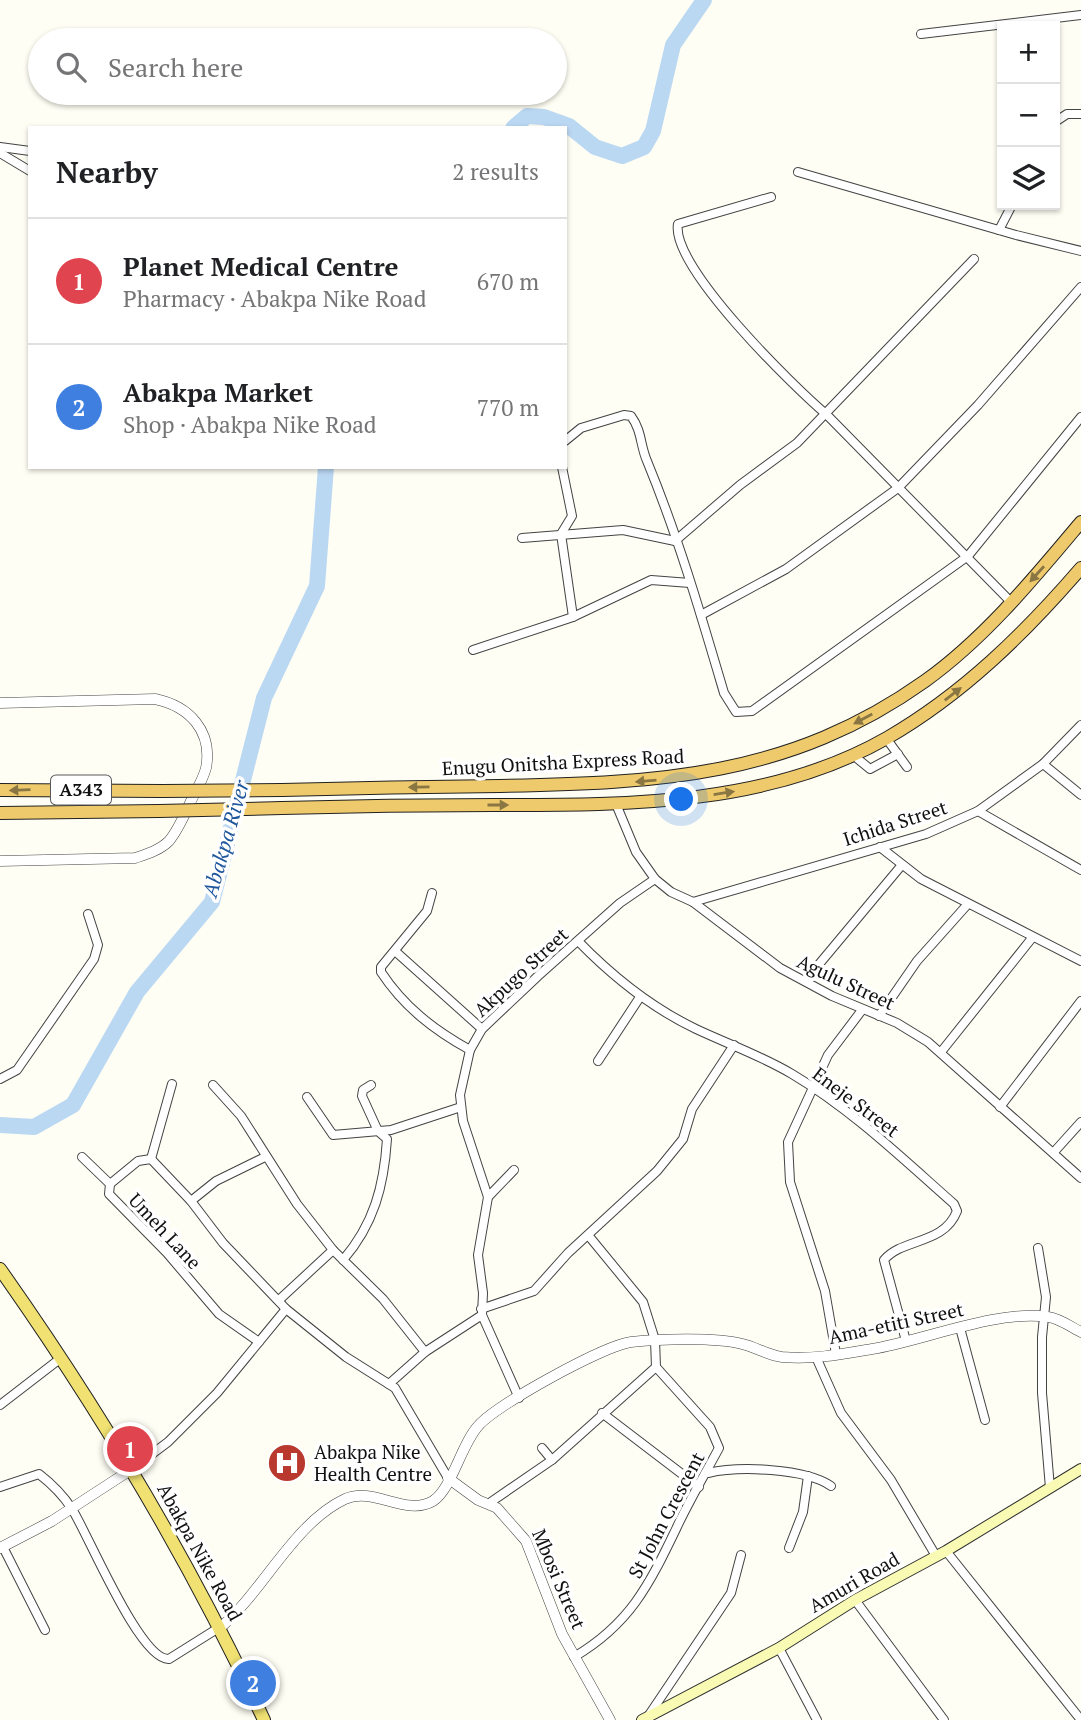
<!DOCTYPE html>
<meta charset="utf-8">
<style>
:root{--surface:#fff;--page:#f6f6f6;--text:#202124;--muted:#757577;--line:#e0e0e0;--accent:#b9392f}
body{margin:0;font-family:"PT Serif",serif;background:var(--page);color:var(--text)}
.controls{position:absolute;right:21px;top:21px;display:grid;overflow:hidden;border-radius:0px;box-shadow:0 2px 5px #0004}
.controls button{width:63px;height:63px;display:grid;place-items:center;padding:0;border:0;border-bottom:2px solid var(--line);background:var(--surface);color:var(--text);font:35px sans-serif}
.you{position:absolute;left:682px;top:800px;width:24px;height:24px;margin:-18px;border:5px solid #fff;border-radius:50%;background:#1a73e8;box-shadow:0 0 0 10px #1a73e833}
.badge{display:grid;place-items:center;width:46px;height:46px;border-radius:50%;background:var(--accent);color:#fff;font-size:23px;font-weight:700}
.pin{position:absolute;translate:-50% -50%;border:4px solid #fff;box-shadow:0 2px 7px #0006}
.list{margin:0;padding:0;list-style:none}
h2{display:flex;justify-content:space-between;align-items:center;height:91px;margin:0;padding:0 28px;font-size:30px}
h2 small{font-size:23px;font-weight:400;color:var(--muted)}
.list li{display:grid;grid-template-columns:46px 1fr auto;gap:21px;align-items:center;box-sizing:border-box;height:126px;padding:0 28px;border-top:2px solid var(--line)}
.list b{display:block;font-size:26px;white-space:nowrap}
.list p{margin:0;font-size:23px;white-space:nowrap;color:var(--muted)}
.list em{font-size:23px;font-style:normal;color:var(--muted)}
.icon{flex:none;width:38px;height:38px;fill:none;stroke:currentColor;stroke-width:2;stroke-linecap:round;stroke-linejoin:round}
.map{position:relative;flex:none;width:1081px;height:1720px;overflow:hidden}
.search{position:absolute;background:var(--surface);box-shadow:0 2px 5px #0004;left:28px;top:28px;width:539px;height:77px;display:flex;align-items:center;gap:18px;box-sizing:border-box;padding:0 24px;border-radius:38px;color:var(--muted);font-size:26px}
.panel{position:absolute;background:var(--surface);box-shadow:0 2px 5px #0004;left:28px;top:126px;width:539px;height:343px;border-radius:0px}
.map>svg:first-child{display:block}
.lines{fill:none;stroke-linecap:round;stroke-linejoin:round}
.river{stroke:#bbd8f3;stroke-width:16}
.minor-casing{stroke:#434343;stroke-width:10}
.tertiary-casing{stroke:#434343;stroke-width:11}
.secondary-casing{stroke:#323232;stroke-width:12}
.primary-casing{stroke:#212121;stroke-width:14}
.trunk-casing{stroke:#212121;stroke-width:14}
.minor{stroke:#fff;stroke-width:8}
.tertiary{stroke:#fff;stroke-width:10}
.secondary{stroke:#f9fab3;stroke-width:10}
.primary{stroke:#f0e172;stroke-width:12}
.trunk{stroke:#eeca6c;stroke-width:12}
.trunk-bridge-casing{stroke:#212121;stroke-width:14;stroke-linecap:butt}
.trunk-bridge{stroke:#eeca6c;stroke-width:12}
.oneway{fill:#8a7643}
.labels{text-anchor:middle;stroke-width:7;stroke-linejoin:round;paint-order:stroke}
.shield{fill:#fff;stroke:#585858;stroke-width:2}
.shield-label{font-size:18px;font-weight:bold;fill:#101010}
.street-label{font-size:19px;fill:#101010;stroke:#fff}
.poi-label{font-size:19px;fill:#101010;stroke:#fff;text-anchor:start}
.water-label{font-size:21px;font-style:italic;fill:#1f579c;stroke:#fff}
</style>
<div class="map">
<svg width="1081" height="1720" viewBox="0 0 1081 1720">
<rect width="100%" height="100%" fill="#fefef4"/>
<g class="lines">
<g class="river">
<path d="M513,128L527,116L544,117L569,126L595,147L622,156L644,147L653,131L673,45L704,0"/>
<path d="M0,1125L34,1127L73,1105L137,992L212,902L264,698L317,586L326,467"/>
</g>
<g class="minor-casing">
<g id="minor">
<path d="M921,34L1081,15"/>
<path d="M1055,122L1067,114H1081"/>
<path d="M0,147L30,151"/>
<path d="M0,153L30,171"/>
<path d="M798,172L1016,235L1081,251"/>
<path d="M771,197L678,224C670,266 794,387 827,415L1011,602"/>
<path d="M999,230L1012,205"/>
<path d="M565,441L581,428L624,415L631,416C642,431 640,445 647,461C678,536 701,615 724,693L736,712L752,711L968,556L1081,417"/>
<path d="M562,467L572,516L561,534L573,617"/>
<path d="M522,538L623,530L675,541"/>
<path d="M675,541L740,485L797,443L974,259"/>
<path d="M701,615L786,569L898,488L978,405L1081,287"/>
<path d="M473,650L573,617L651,580L690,583"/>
<path d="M886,738L907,767"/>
<path d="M853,755L870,769L898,754"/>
<path d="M1043,764L1081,795"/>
<path d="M616,804L636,852L655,879L671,892L693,902L780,968L832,996L897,1023L928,1042L1081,1178"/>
<path d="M978,811L1081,870"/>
<path d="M880,847L921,879L1081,961"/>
<path d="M432,893L427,911L381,967V972C404,1007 434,1030 470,1050"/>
<path d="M693,902L926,834L978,811L1043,764L1081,725"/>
<path d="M578,941C613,977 650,1007 696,1029C728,1044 762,1056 792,1074C851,1109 903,1159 954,1204L957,1211C944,1245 902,1238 884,1260L906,1341"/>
<path d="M395,951L482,1029"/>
<path d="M805,981L901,866"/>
<path d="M879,1016L917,961L967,905"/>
<path d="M941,1052L1032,938"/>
<path d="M598,1061L640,997"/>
<path d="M0,1079L17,1070L94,959L98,945L88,914"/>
<path d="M213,1085L241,1116L297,1204L333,1250L383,1299L425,1352"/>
<path d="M307,1097L333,1135L391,1130L461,1107"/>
<path d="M1000,1107L1081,1001"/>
<path d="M1054,1152L1081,1122"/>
<path d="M82,1157L110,1184"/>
<path d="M151,1159L172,1084"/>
<path d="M488,1197L514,1170"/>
<path d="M191,1201L216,1181L265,1157"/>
<path d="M1038,1248L1046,1297L1042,1337V1393L1050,1488"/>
<path d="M343,1260C374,1224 384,1186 387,1139L378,1131L362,1096L363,1090L371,1085"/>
<path d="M279,1300L333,1250"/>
<path d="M481,1309L534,1291L568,1253L657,1171L683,1139L692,1109L734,1045"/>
<path d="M960,1328L985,1420"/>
<path d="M259,1342L219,1314L167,1253L109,1194L110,1184L138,1161L151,1159L191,1201L223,1243L286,1309L346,1357L395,1388L448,1478"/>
<path d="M836,1354L825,1291L790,1182L788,1142L828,1055L862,1010"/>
<path d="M816,1357L841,1413L891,1480L936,1556"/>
<path d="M389,1384L425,1352L482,1315"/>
<path d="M519,1398L482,1315L483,1293L478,1255L488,1197L463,1121L460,1095L470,1050L482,1029L538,976L620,903L655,879"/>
<path d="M0,1405L61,1358"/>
<path d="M602,1413L699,1487"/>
<path d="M542,1448L552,1460"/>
<path d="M132,1469L168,1442L217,1393L286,1309"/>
<path d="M708,1473C739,1466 805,1468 831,1486"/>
<path d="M0,1487L39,1474C52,1484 63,1495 72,1509C88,1534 140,1661 169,1659L220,1627"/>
<path d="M488,1504L552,1460L656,1367"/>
<path d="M3,1547L45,1630"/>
<path d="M789,1548L803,1512L808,1476"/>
<path d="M946,1551L1081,1720"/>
<path d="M855,1600L944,1720"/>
<path d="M779,1648L817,1720"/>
<path d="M574,1657C630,1624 649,1585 676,1529C689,1501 705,1474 719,1448L710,1427L656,1367L655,1340L643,1302L588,1235"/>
<path d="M649,1715L731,1593L741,1555"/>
</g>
</g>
<g class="tertiary-casing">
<g id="tertiary">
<path d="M0,703L155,699C189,706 213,731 206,768C203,780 195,792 190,803C184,816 178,830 169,841C160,850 147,854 135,858L0,861"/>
<path d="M448,1478L478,1500L497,1508L526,1541L562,1634L610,1720"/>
<path d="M0,1548L52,1521L132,1469"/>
<path d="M221,1627C264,1590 294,1523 345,1499C373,1486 406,1517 433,1501C452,1489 461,1444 479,1425C498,1404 603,1346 631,1342C658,1339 717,1337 742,1344C756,1347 767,1355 782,1357C812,1360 843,1354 872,1349C922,1341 998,1309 1048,1317C1059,1318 1071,1327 1081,1332"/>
</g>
</g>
<g class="secondary-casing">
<path id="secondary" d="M642,1720L779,1648L855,1600L946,1551L1081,1469"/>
</g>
<g class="primary-casing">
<path id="primary" d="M0,1269C101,1412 190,1561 264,1720"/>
</g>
<g class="trunk-casing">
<g id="trunk">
<path d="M0,790L162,791"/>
<path d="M282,790C355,788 427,787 500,786C659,783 790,777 925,681C985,638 1034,578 1081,522"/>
<path d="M282,808C353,806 424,805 494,805C627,805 768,806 887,738C963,694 1024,634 1081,568"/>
<path d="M0,813L159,811"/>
</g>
</g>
<use href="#minor" class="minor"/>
<use href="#tertiary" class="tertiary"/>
<use href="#secondary" class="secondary"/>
<use href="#primary" class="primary"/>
<use href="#trunk" class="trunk"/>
<g class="trunk-bridge-casing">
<g id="trunk-bridge">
<path d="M162,791L282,790"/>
<path d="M159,811L282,808"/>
</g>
</g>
<use href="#trunk-bridge" class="trunk-bridge"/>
</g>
<defs><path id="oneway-solid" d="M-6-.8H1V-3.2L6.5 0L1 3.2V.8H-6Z" transform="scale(1.75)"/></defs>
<g class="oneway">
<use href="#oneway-solid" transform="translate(1037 574) rotate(132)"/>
<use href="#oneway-solid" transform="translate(953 694) rotate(-38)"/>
<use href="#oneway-solid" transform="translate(863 719) rotate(152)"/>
<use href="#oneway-solid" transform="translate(646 781) rotate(175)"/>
<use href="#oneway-solid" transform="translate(419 787) rotate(179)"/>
<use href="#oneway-solid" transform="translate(20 790) rotate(178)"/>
<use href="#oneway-solid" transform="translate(724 793) rotate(-9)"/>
<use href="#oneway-solid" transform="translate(498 805)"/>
</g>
<defs>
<g id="hospital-disc" transform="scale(2.0125)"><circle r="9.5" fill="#b9392f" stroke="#fff"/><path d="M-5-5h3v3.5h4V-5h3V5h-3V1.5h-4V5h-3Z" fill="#fff"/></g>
</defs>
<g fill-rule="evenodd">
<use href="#hospital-disc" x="287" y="1463"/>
</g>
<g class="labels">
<rect class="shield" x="51" y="775.5" width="60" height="29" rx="5"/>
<g class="shield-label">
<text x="81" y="796">A343</text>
</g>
<g class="street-label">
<text transform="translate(563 762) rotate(-3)" y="7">Enugu Onitsha Express Road</text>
<text transform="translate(895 823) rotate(-18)" y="7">Ichida Street</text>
<text transform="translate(521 972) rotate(-43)" y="7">Akpugo Street</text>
<text transform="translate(846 982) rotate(25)" y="7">Agulu Street</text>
<text transform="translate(856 1102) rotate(37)" y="7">Eneje Street</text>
<text transform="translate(165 1231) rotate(47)" y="7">Umeh Lane</text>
<text transform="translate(896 1323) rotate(-12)" y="7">Ama-etiti Street</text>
<text transform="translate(666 1515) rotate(-62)" y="7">St John Crescent</text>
<text transform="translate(200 1552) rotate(61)" y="7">Abakpa Nike Road</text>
<text transform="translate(559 1579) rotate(67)" y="7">Mbosi Street</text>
<text transform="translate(854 1582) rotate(-30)" y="7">Amuri Road</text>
</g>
<g class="poi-label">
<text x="314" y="1459">Abakpa Nike<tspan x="314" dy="22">Health Centre</tspan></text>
</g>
<g class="water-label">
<text transform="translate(226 839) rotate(-74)" y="7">Abakpa River</text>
</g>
</g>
</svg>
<div class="controls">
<button>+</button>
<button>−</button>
<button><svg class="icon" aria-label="layers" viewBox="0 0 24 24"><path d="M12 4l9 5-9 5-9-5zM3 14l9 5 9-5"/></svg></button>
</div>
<div class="you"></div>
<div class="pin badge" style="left:130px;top:1449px;background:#e0444e">1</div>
<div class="pin badge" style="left:253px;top:1683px;background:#3f7fe0">2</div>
<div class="search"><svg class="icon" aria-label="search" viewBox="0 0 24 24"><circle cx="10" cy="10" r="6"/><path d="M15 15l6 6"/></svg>Search here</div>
<section class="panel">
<h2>Nearby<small>2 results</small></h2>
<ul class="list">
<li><span class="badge" style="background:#e0444e">1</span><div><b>Planet Medical Centre</b><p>Pharmacy · Abakpa Nike Road</p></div><em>670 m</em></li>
<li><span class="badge" style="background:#3f7fe0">2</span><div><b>Abakpa Market</b><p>Shop · Abakpa Nike Road</p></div><em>770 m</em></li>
</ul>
</section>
</div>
